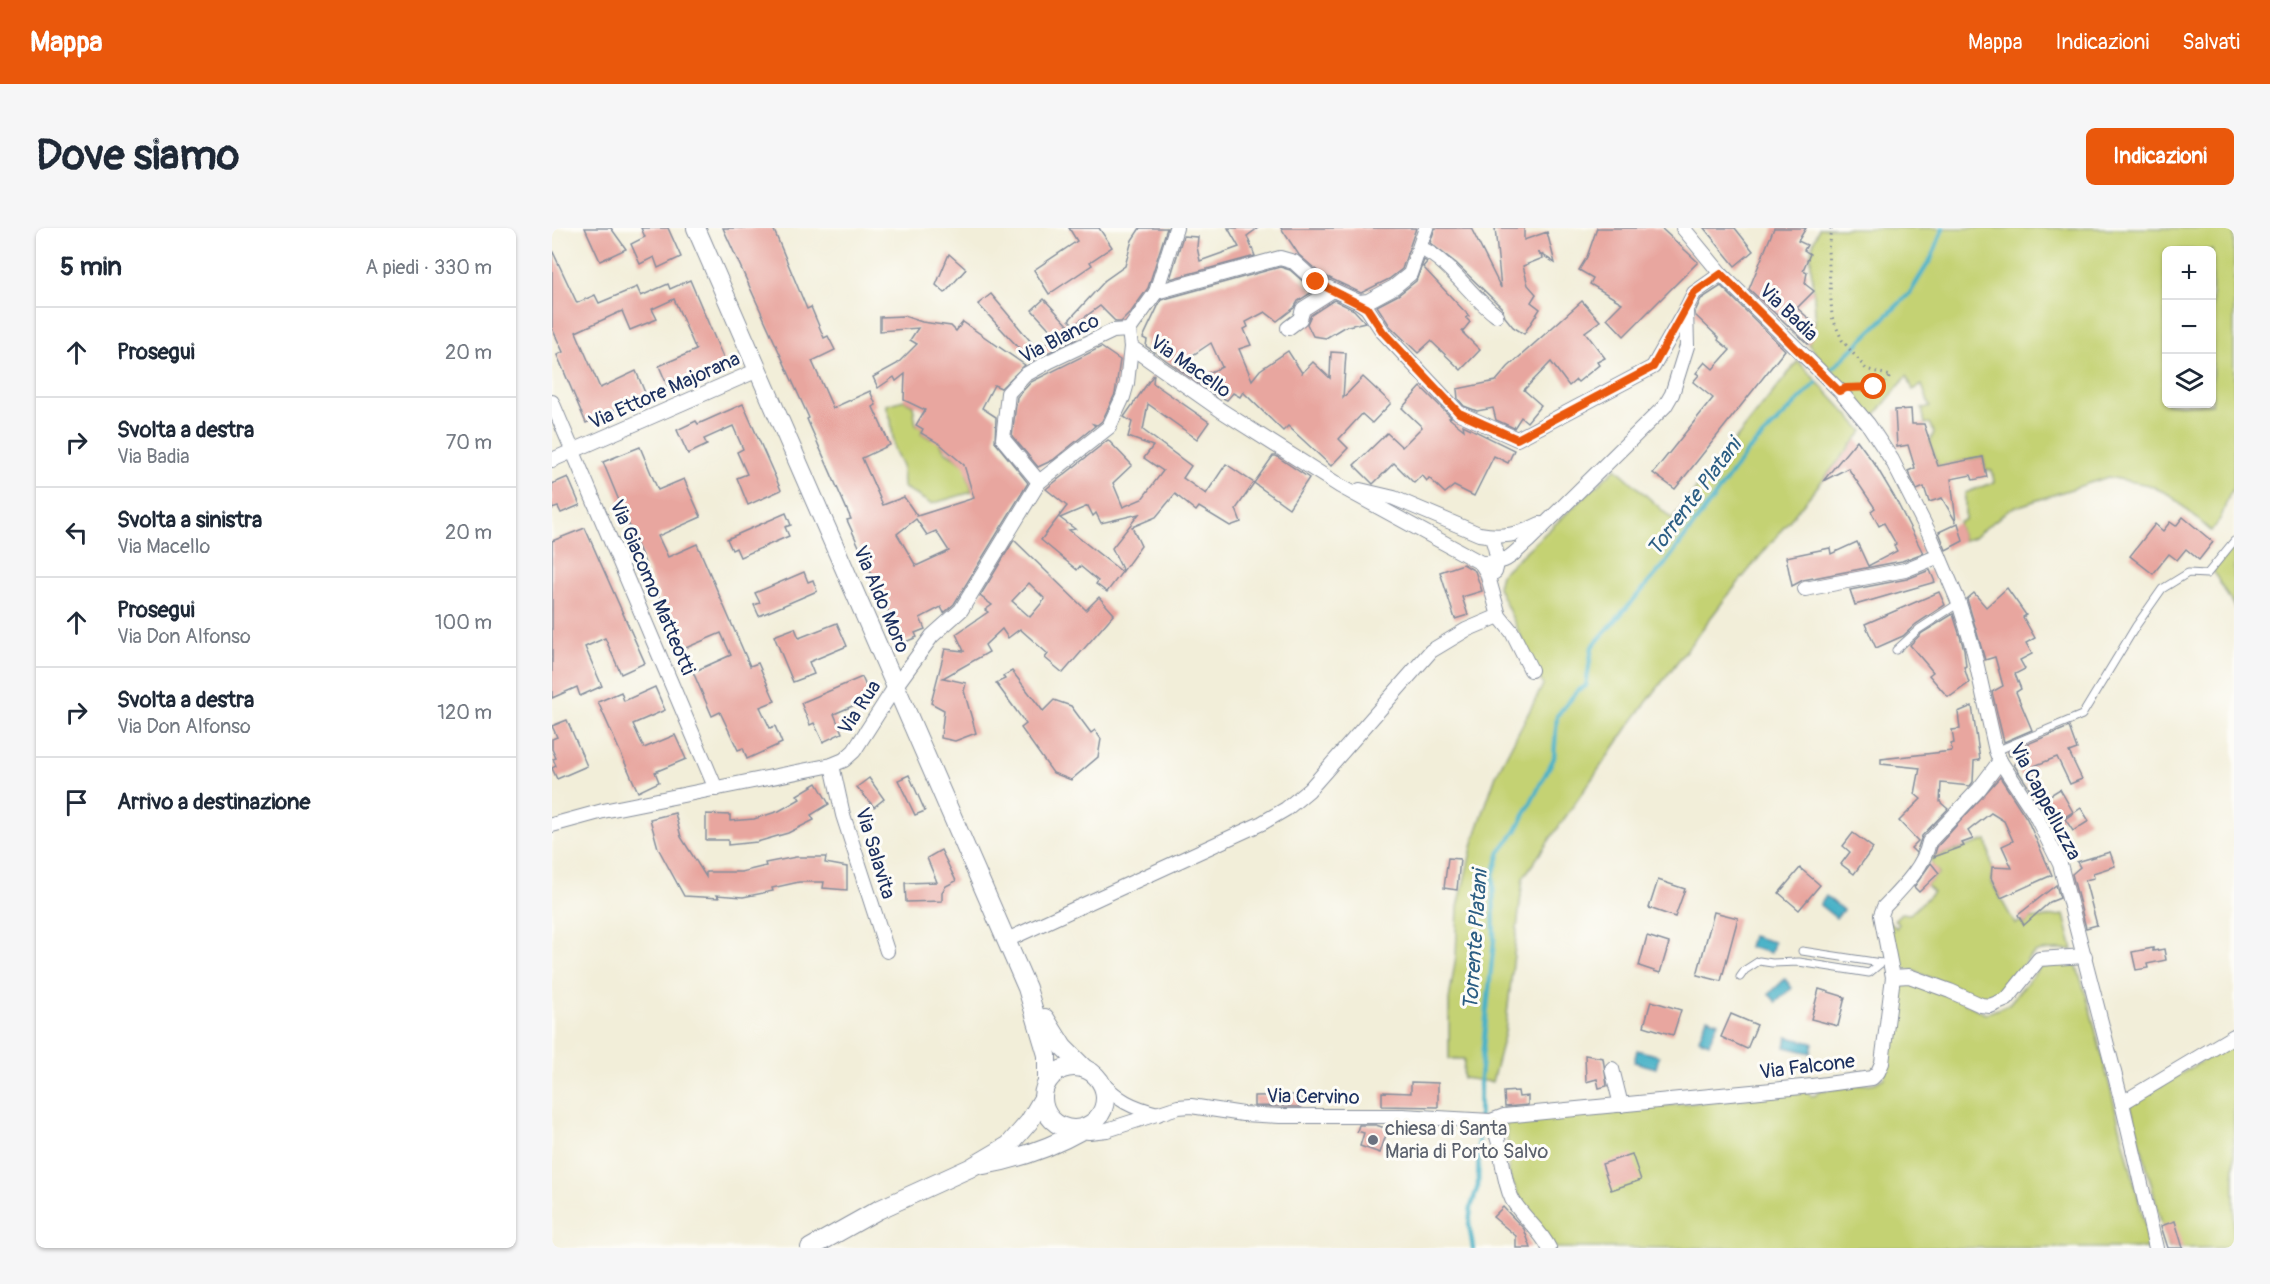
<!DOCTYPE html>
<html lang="it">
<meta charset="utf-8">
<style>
:root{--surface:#fff;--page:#f6f6f7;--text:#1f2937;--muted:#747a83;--line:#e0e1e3;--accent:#ea580c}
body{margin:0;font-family:Pangolin,sans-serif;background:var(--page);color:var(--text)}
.controls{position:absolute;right:18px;top:18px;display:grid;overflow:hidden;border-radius:9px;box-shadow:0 2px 4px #0004}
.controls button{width:54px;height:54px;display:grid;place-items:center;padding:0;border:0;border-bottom:2px solid var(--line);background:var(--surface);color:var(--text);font:30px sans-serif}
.stop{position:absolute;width:18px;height:18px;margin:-14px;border:4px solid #ea580c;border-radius:50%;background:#fff}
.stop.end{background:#ea580c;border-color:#fff;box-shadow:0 2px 6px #0008}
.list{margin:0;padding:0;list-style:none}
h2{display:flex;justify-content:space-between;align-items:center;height:78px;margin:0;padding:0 24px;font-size:26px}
h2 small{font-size:20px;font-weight:400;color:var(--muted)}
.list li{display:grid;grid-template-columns:39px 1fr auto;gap:18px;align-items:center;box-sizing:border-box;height:90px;padding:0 24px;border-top:2px solid var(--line)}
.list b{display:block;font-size:22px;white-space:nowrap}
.list p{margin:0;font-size:20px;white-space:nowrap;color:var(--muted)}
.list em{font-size:20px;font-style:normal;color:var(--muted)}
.icon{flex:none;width:33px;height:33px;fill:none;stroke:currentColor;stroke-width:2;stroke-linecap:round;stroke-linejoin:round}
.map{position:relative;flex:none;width:1682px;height:1020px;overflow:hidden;border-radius:9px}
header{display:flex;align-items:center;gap:36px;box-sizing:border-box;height:84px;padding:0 30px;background:var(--accent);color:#fff}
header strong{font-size:28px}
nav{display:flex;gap:33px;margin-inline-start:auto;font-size:21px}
.intro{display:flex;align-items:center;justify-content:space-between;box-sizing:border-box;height:144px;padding:0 36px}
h1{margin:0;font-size:42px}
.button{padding:15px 27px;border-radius:9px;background:var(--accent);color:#fff;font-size:21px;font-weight:700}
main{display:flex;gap:36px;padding:0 36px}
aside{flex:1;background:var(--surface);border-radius:9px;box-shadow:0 2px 4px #0004}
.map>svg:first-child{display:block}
.green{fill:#c4d273;stroke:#708068;stroke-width:1.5;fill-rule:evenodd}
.water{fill:#48b2c7;stroke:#327092;stroke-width:1.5}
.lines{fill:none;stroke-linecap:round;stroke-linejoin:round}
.stream{stroke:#48b2c7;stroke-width:4.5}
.building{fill:#e8a69f;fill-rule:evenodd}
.service-casing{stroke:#868e9c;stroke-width:9}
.minor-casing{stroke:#868e9c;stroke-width:16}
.tertiary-casing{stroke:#868e9c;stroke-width:20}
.path{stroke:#868e9c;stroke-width:3;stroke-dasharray:1.5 4.5;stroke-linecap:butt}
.service{stroke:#fff;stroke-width:7}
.minor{stroke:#fff;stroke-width:14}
.tertiary{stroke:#fff;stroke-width:18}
.route{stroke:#ea580c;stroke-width:8}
.worship-dot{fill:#6b7280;stroke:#fdfcf7;stroke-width:2}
.labels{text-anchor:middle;stroke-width:6;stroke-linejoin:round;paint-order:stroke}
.street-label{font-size:20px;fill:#1b2f5e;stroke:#fdfcf7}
.worship-label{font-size:20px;fill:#5b616d;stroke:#fdfcf7;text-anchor:start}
.water-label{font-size:21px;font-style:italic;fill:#2b5d83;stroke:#fdfcf7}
</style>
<header>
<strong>Mappa</strong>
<nav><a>Mappa</a><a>Indicazioni</a><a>Salvati</a></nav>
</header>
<div class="intro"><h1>Dove siamo</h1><a class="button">Indicazioni</a></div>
<main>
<aside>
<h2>5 min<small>A piedi · 330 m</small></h2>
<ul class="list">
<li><svg class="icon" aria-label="ahead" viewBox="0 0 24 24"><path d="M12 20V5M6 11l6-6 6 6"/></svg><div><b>Prosegui</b></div><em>20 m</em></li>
<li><svg class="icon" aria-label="right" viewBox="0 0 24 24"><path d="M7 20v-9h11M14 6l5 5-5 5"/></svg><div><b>Svolta a destra</b><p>Via Badia</p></div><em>70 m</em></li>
<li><svg class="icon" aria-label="left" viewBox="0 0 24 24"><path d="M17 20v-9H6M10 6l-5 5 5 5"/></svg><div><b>Svolta a sinistra</b><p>Via Macello</p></div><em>20 m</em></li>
<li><svg class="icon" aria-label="ahead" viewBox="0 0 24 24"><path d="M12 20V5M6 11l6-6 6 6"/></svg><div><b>Prosegui</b><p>Via Don Alfonso</p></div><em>100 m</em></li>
<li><svg class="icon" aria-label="right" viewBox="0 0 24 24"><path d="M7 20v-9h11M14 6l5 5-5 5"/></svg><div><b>Svolta a destra</b><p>Via Don Alfonso</p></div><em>120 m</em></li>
<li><svg class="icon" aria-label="arrive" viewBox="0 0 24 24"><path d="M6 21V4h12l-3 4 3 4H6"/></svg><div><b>Arrivo a destinazione</b></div></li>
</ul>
</aside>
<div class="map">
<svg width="1682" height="1020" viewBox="0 0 1682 1020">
<rect width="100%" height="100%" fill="#fdfcf7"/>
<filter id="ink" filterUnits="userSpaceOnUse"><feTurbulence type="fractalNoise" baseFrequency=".0167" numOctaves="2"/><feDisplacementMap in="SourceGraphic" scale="12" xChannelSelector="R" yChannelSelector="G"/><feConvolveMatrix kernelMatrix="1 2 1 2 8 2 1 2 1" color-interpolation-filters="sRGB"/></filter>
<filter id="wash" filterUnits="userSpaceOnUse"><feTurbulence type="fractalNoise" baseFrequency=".008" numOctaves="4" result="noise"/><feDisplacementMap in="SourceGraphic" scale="24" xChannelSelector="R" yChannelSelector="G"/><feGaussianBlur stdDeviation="1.35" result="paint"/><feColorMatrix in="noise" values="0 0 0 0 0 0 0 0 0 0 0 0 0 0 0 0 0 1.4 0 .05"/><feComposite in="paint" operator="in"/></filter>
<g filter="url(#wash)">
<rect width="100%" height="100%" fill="#f2eed9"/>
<g class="green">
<path d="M1267,0H1682V260C1671,273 1674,289 1659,303L1618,267L1597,257L1556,249L1458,281L1422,309L1411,313L1406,295L1413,291V265L1442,254L1440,242L1434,243L1431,229L1386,238L1378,214L1382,204L1378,195L1373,196L1370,180L1378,179L1370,157L1361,162L1355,148L1320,191L1256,116C1271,94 1257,53 1259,27C1259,19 1264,8 1267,0ZM1614,22H1660V176H1614Z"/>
<path d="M1246,133L1311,203L1173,371L1076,499L971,650L953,804L940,854L911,850L912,831H897V772L904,728L906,679L922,611L944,547L991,457L946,359L949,346L1064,240L1120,291Z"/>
<path d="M352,172L361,177L364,197L371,201L369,205L379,211L382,206L389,210L387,215L394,224L422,242L415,246L420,264L379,276L351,259L350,238L342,221L339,192L334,177Z"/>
<path d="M1682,317V379L1661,343Z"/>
<path d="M1435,612L1440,639L1439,653L1463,696L1470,693L1472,697L1479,691L1512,687L1521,722C1511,723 1492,720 1483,725C1461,739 1466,771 1432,771L1351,739L1345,730L1334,690L1344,700L1347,696L1343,691L1349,685L1358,686L1381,664L1374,657L1387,645L1380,637L1378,630Z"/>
<path d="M1521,733L1524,736L1536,773L1599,1020H1002L971,978L957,947L954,893L1256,864L1259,868L1264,867L1266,863L1323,855L1332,850L1348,756L1354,754L1401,768L1433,786L1456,777L1488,739Z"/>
<path d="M1682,814V1020H1616L1578,876Z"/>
</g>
<g class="water">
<path d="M1274,668L1291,682L1284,690L1268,677Z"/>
<path d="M1200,708L1222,714L1219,725L1197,719Z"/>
<path d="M1233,751L1240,760L1224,774L1217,766Z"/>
<path d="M1155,790L1166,794L1157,815L1147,811Z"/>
<path d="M1235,809L1261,815L1259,825L1233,819Z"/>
<path d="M1085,822L1107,828L1104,840L1082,834Z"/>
</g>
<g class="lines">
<g class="stream">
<path d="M1278,143L1358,65L1380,29L1391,0"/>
<path d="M921,1020L917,996L919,979L926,958L928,849L942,712L941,647L948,624L964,603L1002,530L1005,488L1026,462L1034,458L1040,419L1113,336L1195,224L1264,155"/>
</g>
</g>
<g id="blocks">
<g class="building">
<path d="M33,0H59L74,21L48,33Z"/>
<path d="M89,0H116L129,29L106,40L102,29L88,36L79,16L93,9Z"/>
<path d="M171,0H221L255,81L259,79L272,110L276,108L283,122L260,133L281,180L318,163L324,177L321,179L338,217L310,230L331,277L352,269L365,288L422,270L412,237L388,216L369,205L371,201L364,197L373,182L352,172L353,146L344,153L342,149L326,160L321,149L345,136L365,116L358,112L366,100L328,103V89L352,88L370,94L399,98L404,103L411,94L473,137L449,160L442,157L430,180L444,189L443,214L476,255L402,376L392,385L389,379L368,390L373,401L363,405L365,409L351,415L295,292L299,291L255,191L257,190ZM364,291L375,307L384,303L397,323L364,338L345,306Z"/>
<path d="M517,0H547L560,19L538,34L540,37L497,66L482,42L525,13Z"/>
<path d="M588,0H615L596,60L579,84L569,94H564L548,78L522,97L517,92L552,54V53L573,38L580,12Z"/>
<path d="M676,0H706L695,8L703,28L618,51L631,8L646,9L645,19L648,33L687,19Z"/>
<path d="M729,0H864L850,41L837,51L809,65L769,46L747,27Z"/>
<path d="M883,0H919L949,60L943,0H972V12L995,4L1003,35L986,24L991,30L971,38L976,57L984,66L979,74L988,81L972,106L961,99L953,89L950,80L904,35L878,15Z"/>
<path d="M1045,0H1109L1146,34L1072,108L1055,90L1070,75L1038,56L1041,50L1027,42L1035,29Z"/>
<path d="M1152,0H1183L1201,23L1183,38Z"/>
<path d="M1222,0H1254L1246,13L1255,17L1252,22L1258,26L1251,42L1255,44L1253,56L1262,63L1245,80L1262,95L1261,109L1256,116L1197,61Z"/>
<path d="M0,22L25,75L43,67L47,75L85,59L89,68L116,56L118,61L138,52L173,134L116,159L107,138L144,122L122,71L100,81L105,91L78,102L70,83L24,104L48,160L84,143L94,167L34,195L5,127L11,124L0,100Z"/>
<path d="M397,26L414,41L393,65L384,57Z"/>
<path d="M872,32L875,34L871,39L917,88L914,90L918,94L910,104L928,122L909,142L879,113L866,125L838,98L825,78L846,67L864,53Z"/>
<path d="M728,39L738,42L762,63L746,73L742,80L725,93L713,84L694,94L696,99L692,101L699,117L687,121L700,152L708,142L736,123L750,145L761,134L778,150L779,124L794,125L791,170L811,149L839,175L820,195L810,186L787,211L796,220L779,238L736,198L731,203L691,164L688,169L681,165L675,172L660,165L597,120L594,118L595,112L591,110L609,72ZM659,115L670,139L654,146L644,147L635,131Z"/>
<path d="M1169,58L1233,122L1123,261L1101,245L1161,170L1141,154L1147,147L1144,145L1153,134L1161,141L1178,122L1166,112L1167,110L1143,87V84L1149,71Z"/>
<path d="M439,66L485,121L505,109L480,82L492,71L517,98L524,111L479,133L426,76Z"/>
<path d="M782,72L802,82L813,94L792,99L774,110L761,108L755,96L759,87Z"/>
<path d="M1030,73L1048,93L1033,104L1053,130L1045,134L1047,137L1026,154L1024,152L1017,158L999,134L972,162L989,177L975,194L969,189L962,200L944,192L941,180L925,183L912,178L906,171L905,161L944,153L956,139Z"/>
<path d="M549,119L568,132L563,166L550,193L545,197L541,196L543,198L501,232L486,239L460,208L465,169L479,154Z"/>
<path d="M602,146L601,155L657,194L645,211L596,176L591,202L639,238L631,250L654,266L674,236L702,255L684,281L689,294L678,298L647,279L644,283L623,266L604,289L580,299L589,318L571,343L560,320L587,286L549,295L544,285L541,288L536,278L508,290L523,301L517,302L570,344L555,364L544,356L546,353L528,338L525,342L489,312L515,278L494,261L556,212L580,237L561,255L571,279L590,271L611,243L592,230L601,218L576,209L580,194L572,189Z"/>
<path d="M869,159L899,189L897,190L912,202L911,197L962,222L956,235L942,228L922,268L902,258L893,265L877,250L875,253L870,247L862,255L842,235L821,256L802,237L835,205L850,219L870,199L850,180Z"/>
<path d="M191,176L229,262L196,277L185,250L195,246L185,224L191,221L181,198L152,211L155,217L136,226L125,202L144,193L146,196Z"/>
<path d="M1359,181L1360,196H1372L1386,238L1431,229L1435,249L1421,252L1419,247L1399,251L1404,294L1390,270L1377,274L1372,259L1365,262L1356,243L1363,240L1356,217L1345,219L1343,182Z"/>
<path d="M1305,212L1324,238L1343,270L1371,325L1350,333L1251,352L1240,358L1234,329L1278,320L1279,326L1305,314L1316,338L1345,323L1342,317L1344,316L1332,295L1327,298L1319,283L1323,280L1296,240L1271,253Z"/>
<path d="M88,219L106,262L132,251L149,289L106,308L116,329L145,316L198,438L206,435L223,473L208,479L218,500L223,498L230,515L195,531L191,520L186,522L168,484L160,488L141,444L179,427L169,405L129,422L51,234Z"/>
<path d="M721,228H724L757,250L737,280L702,255Z"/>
<path d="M16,249L28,277L9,285L6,279L0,281V256Z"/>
<path d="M234,285L239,297L233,299L237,308L188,329L184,320L180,322L175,311Z"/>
<path d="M1631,289L1661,314L1647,332L1634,321L1625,332L1617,326L1601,346L1578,328L1603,296L1611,303L1618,294L1624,298Z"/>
<path d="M1406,295L1411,313L1394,322L1387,304Z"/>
<path d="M33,300L93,435L69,446L53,410L33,419L50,458L28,468L25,459L0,470V313Z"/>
<path d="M462,312L534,382L547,369L562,386L511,445L493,430L496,426L468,401L456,410L450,401L433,417L437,424L391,450L414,455L412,463L424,505L403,513L389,510L392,482L379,475L393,421L412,423L404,406L436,384L433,382L440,377L428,368ZM477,355L493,371L478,389L460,373Z"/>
<path d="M911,336L923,343L930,363L910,369L916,387L903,391L888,344Z"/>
<path d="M1378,342L1383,354L1303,377L1298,362L1355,351Z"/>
<path d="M252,344L256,354L261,352L265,363L207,388L202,377L208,375L203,365Z"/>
<path d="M1455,360L1474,387L1471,389L1483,410L1474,415L1480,426L1468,432L1473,441L1463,446L1469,461L1464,464L1480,502L1452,514L1440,464L1451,458L1443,429L1433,432L1415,371L1422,365L1434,379Z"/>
<path d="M1387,364L1393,377L1364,396L1351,408L1324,420L1313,396Z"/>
<path d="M1401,386L1412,421L1414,438L1412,439L1417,455L1399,468H1395L1377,447L1381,444L1358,417L1370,405Z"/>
<path d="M285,395L295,418L257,434L262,446L241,454L222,408L243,400L247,410Z"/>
<path d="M460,443L491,483L502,472L519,478L539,505L543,502L549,511L546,529L519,552L501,545L469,500L474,496L444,455L453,451L451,448Z"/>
<path d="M310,449L319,470L282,486L290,505L271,514L262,495L258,497L249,475Z"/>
<path d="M103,459L113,482L81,496L92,520L123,507L134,531L103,544L107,554L86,564L46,474L69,464L72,473Z"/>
<path d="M1420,478L1428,532L1422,533L1421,554L1418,558L1389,555L1388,574L1396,581L1370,608L1364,625L1359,620L1366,613L1347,593L1369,571L1363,566L1368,540L1329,536V531L1400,523L1399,516L1402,515L1400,502L1408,501L1406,484Z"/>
<path d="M15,492L35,538L5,551L0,540L4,538L1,531L4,530L0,521V511L5,509L0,498Z"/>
<path d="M1517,499L1525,521L1517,524L1530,551L1518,556L1505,529L1482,538L1483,559L1492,571L1508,561L1521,584L1499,598L1491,581L1462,537L1476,525L1457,528L1456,524Z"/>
<path d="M357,547L373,583L363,587L346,552Z"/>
<path d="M1448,549L1475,591L1500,647L1449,670L1439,650L1440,639L1460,640L1450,618L1461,613L1452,593L1439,585L1416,603L1421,611L1410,615L1412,618L1382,629L1385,619Z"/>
<path d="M317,550L332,571L322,579L305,559Z"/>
<path d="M265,555L277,576L259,587L262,592L236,605L205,614L176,617V612H154V586L178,587V593L202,591L227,583L248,571L245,567Z"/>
<path d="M1529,580L1537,593L1521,603L1513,591Z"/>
<path d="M123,585L129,609L154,649V644H189L214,638L213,635L244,629H274L273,635L295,639V662L271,660L272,654H247L220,660L221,663L191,669L165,667L167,670L132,668L106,620L98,591Z"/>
<path d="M1301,605L1321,620L1302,646L1289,636L1298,624L1291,618Z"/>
<path d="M389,622L404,653L394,658L390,664V673L354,674L353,655L385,654L375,630Z"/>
<path d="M1558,624L1563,638L1541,645L1542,650L1533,652L1545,697L1534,700L1520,646L1528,639L1525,634Z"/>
<path d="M896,630L908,631L905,662L892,660Z"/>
<path d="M1379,635L1387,645L1367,664L1362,659Z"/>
<path d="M1248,640L1268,657L1247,682L1227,665Z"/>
<path d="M1106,652L1133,661L1123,689L1097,680Z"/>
<path d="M1504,657L1508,670L1498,674L1472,697L1466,687Z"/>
<path d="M1162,684L1186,690L1169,753L1145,747Z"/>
<path d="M1095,708L1117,715L1108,745L1087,738Z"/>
<path d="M1601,720V723L1612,721L1614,732L1595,736L1596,740L1584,742L1580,724Z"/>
<path d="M1267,761L1293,769L1286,798L1259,791Z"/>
<path d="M1099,773L1129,782L1121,807L1092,798Z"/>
<path d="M1179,786L1205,797L1195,821L1169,809Z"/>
<path d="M1033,827L1051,830L1055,858L1047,860L1045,851L1034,854Z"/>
<path d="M859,854L886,855V879L830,878V864L859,865Z"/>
<path d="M966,863L967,869L976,868V877L953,879L952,864Z"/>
<path d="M749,867V879L702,878V868Z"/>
<path d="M807,897H824L836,901L828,925L808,918L812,905L805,903Z"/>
<path d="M1080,926L1089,952L1059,962L1050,936Z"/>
<path d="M951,979L972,1001L979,1020H964V1008L941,989Z"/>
<path d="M1623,993L1631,1020H1616L1609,998Z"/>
</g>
</g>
</g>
<g filter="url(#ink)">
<use href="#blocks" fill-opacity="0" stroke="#868e9c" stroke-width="1.5"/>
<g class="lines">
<g class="service-casing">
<g id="service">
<path d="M1344,422L1367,401L1407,375"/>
<path d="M1444,523L1530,487L1584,398L1610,361L1636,345L1655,346L1682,313"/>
<path d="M1250,723L1329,735"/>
<path d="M1188,749L1193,742L1207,733L1220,735L1247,734L1317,745L1329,735"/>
</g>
</g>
<g class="minor-casing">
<g id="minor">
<path d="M624,0L604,64L577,102L579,119L670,183L788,258L929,335C957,335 956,330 976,313L1113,178L1120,166L1135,118L1134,81L1142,65L1169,46"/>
<path d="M1131,0L1169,46L1288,163L1316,196L1340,232L1378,307L1407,375L1421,420L1444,523L1448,533L1483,586L1508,636L1570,875L1604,1020"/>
<path d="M868,20C898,33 917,67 944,87"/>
<path d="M604,64L728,30L742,34L764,54L807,74L816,73L842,59L858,46L874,0"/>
<path d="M807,74L815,80L831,104L907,185L965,211L1101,139L1134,81"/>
<path d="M736,100L748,91L751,81L781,62"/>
<path d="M0,174L164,561"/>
<path d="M0,232L206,142"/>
<path d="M487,254L451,211L456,165L473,147L498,133L561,103L577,102"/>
<path d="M808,262L842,270L927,306C950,310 967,307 988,296"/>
<path d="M939,308C944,320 947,331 943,344"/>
<path d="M929,335L935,345L947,388L960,404L979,442"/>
<path d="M1253,361L1353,342L1387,328"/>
<path d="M280,537L291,587L335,723"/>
<path d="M0,597L51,583L280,537L292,532L302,523L343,459L380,408L409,382L487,254L557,199L571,169L575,155L579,119"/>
<path d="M455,712L710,595L734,581L757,562L879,423L914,402L947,388"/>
<path d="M1341,749L1357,748L1398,763L1429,777L1438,778L1455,771L1487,731L1533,728"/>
<path d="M1060,841L1069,877"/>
<path d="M547,852C567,873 579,879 606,886"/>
<path d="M1570,875L1682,808"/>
<path d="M939,893C952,917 948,946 960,971C970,989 988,1001 997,1020"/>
<path d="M522,902L537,904L555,902L626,879L639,878L691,886L728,888H850L939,893L952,888L1260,858L1320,850L1326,844L1330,835L1341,749L1329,687L1332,679C1350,660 1372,639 1377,614L1427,561L1448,533"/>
</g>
</g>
<g class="tertiary-casing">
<g id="tertiary">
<path d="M144,0L475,760L495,827V854"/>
<path d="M493,790L511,819L533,841"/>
<circle cx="522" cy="870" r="31"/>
<path d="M432,937C465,931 500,919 530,902"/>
<path d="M258,1020L326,982L418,940L457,917L477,894L491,870"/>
</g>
</g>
<path class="path" d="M1279,0L1276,22L1280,89L1290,112L1314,141L1339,148L1330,157L1304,159"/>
<use href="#service" class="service"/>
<use href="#minor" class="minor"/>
<use href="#tertiary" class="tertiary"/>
</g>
</g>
<g class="lines" filter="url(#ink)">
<path class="route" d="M764,54L815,80L831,104L907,185L965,211L1101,139L1142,65L1169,46L1287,163L1294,160L1322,159"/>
</g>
<circle class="worship-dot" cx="821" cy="912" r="6"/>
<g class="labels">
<g class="street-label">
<text transform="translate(1237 84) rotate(44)" y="7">Via Badia</text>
<text transform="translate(507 110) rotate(-27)" y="7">Via Blanco</text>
<text transform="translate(639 138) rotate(35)" y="7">Via Macello</text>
<text transform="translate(112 162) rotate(-24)" y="7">Via Ettore Majorana</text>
<text transform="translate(101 359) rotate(67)" y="7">Via Giacomo Matteotti</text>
<text transform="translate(330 371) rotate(67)" y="7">Via Aldo Moro</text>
<text transform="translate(307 479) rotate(-57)" y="7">Via Rua</text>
<text transform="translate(1494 573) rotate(62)" y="7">Via Cappelluzza</text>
<text transform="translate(324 625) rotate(73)" y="7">Via Salavita</text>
<text transform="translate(1255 838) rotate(-7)" y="7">Via Falcone</text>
<text transform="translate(761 868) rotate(1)" y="7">Via Cervino</text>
</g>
<g class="worship-label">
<text x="833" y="907">chiesa di Santa<tspan x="833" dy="23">Maria di Porto Salvo</tspan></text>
</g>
<g class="water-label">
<text transform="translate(1142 269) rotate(-53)" y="7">Torrente Platani</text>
<text transform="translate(923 712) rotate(-86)" y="7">Torrente Platani</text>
</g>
</g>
</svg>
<div class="controls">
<button>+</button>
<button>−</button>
<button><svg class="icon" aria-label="layers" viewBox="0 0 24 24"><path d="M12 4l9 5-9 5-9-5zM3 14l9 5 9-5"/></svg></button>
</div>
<div class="stop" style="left:1322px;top:159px"></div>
<div class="stop end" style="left:764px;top:54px"></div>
</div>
</main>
